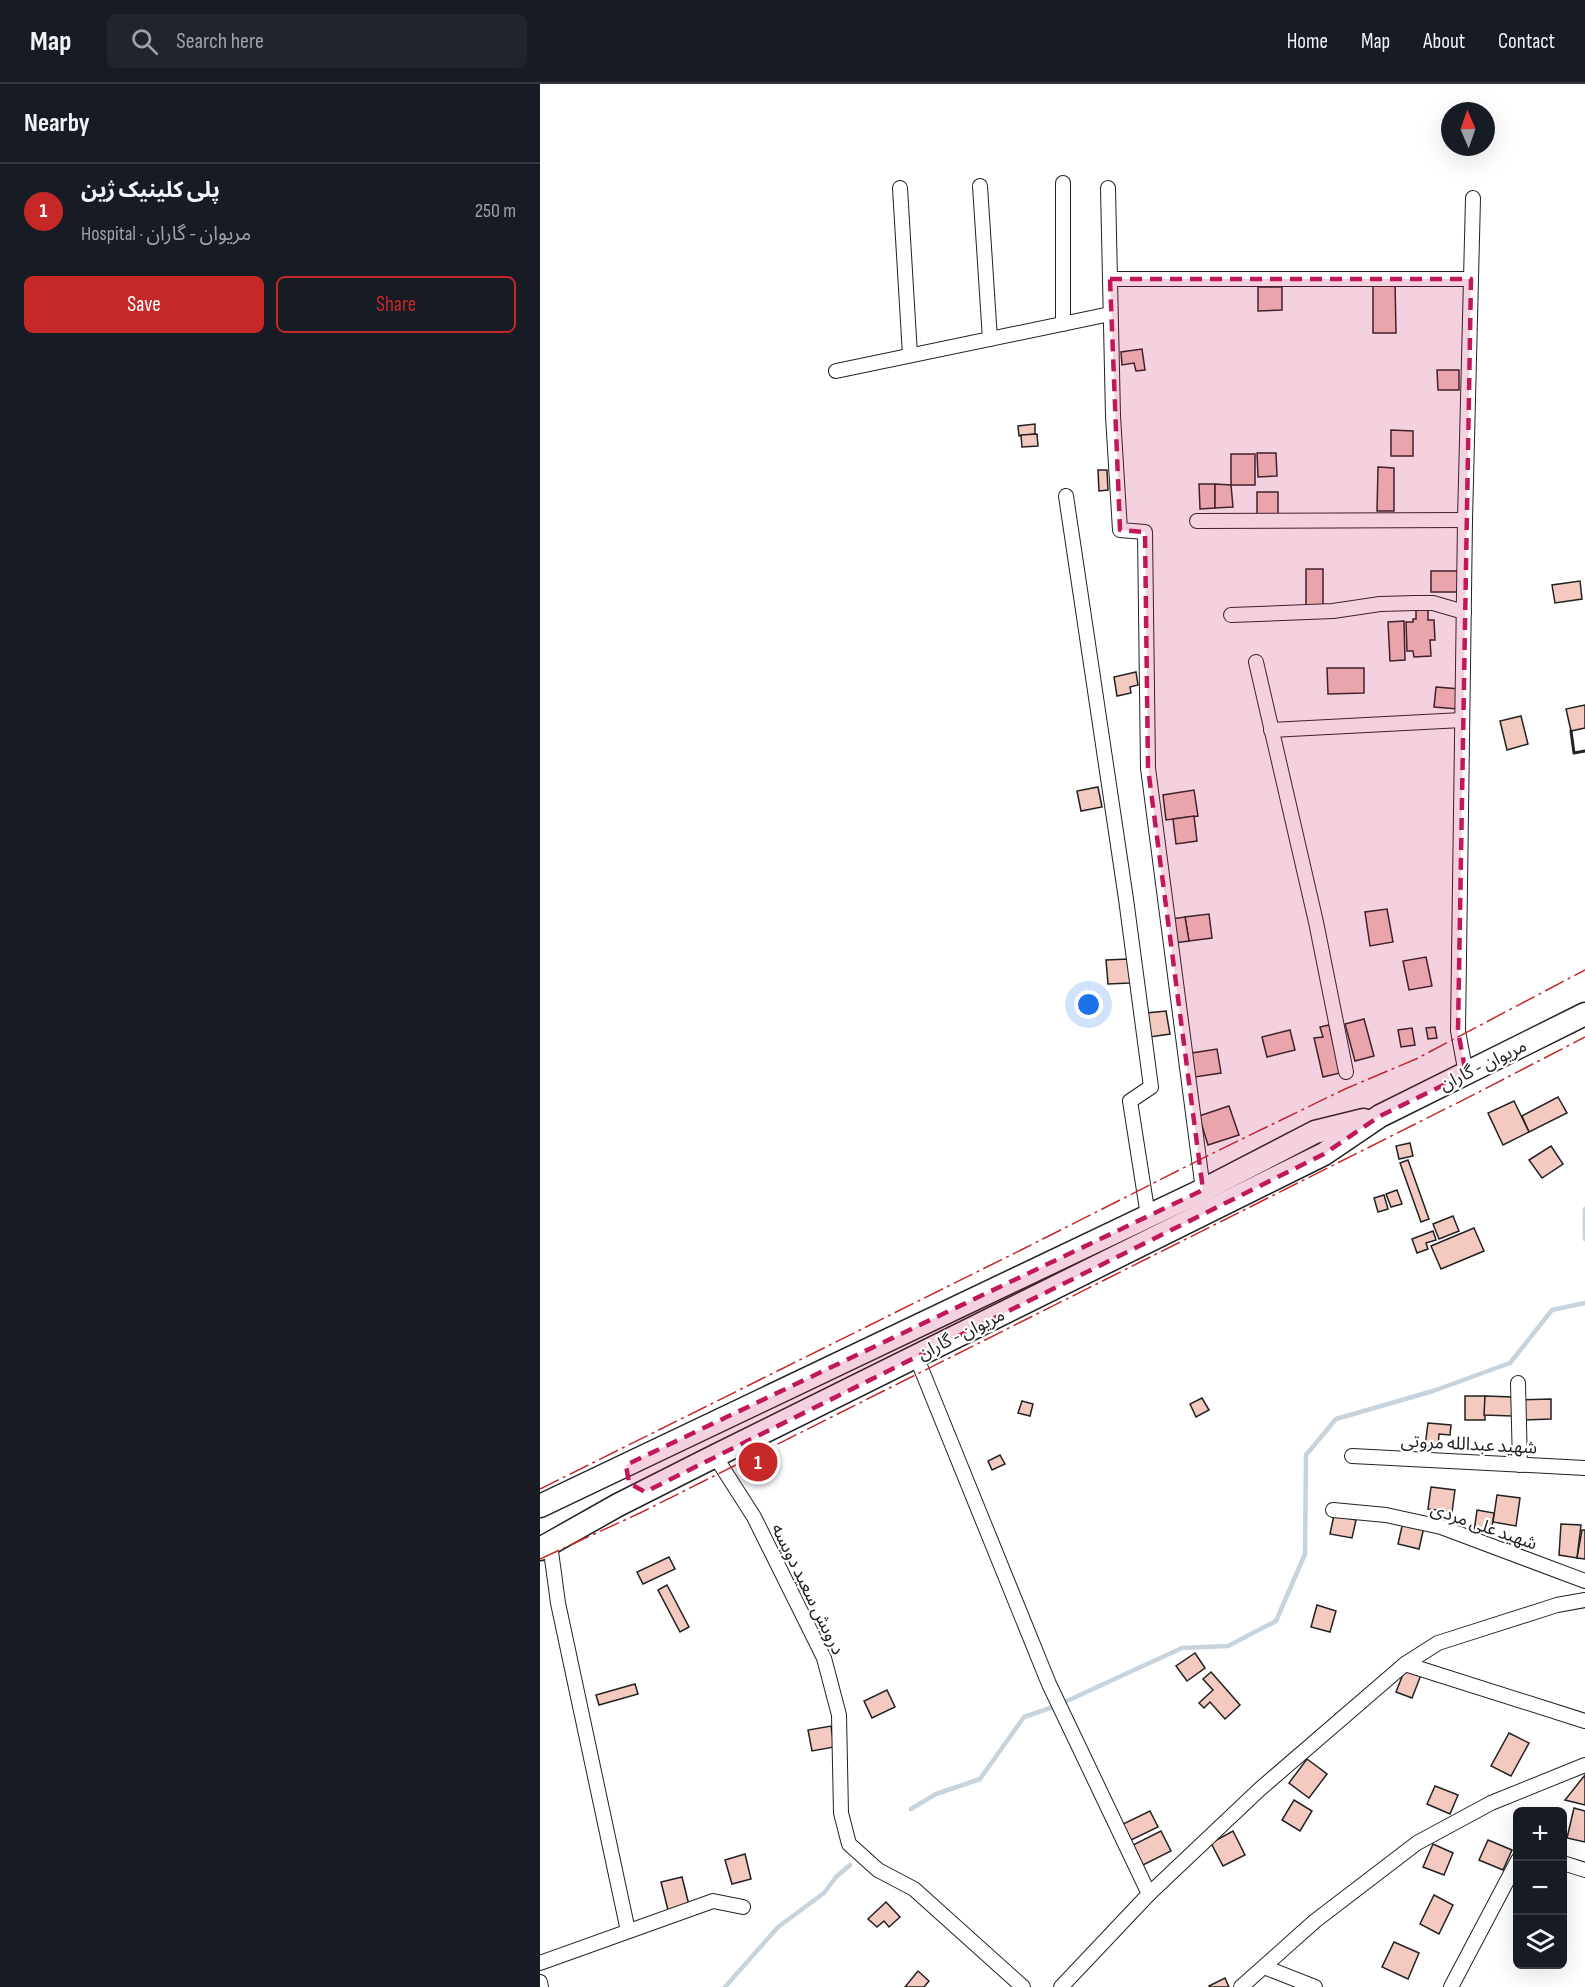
<!DOCTYPE html>
<meta charset="utf-8">
<style>
:root{--surface:#171b24;--page:#20242c;--text:#f1f3f6;--muted:#9ea1a6;--line:#363941;--accent:#c62828}
body{margin:0;font-family:"Sofia Sans Condensed","Noto Sans Arabic",sans-serif;background:var(--page);color:var(--text)}
.controls{position:absolute;right:18px;bottom:18px;display:grid;overflow:hidden;border-radius:9px;box-shadow:0 6px 24px #0002}
.controls button{width:54px;height:54px;display:grid;place-items:center;padding:0;border:0;border-bottom:2px solid var(--line);background:var(--surface);color:var(--text);font:30px sans-serif}
.compass{position:absolute;left:901px;top:18px;width:54px;height:54px;border-radius:50%;background:var(--surface);box-shadow:0 6px 24px #0002;rotate:358deg}
.you{position:absolute;left:549px;top:921px;width:21px;height:21px;margin:-15px;border:4px solid #fff;border-radius:50%;background:#1a73e8;box-shadow:0 0 0 9px #1a73e833}
.badge{display:grid;place-items:center;width:39px;height:39px;border-radius:50%;background:var(--accent);color:#fff;font-size:20px;font-weight:700}
.pin{position:absolute;translate:-50% -50%;border:3px solid #fff;box-shadow:0 2px 6px #0006}
.list{margin:0;padding:0;list-style:none}
h2{display:flex;justify-content:space-between;align-items:center;height:78px;margin:0;padding:0 24px;font-size:26px}
h2 small{font-size:20px;font-weight:400;color:var(--muted)}
.list li{display:grid;grid-template-columns:39px 1fr auto;gap:18px;align-items:center;box-sizing:border-box;height:96px;padding:0 24px;border-top:2px solid var(--line)}
.list b{display:block;font-size:22px;white-space:nowrap}
.list p{margin:0;font-size:20px;white-space:nowrap;color:var(--muted)}
.list em{font-size:20px;font-style:normal;color:var(--muted)}
.actions{display:flex;gap:12px;padding:18px 24px}
.actions a{flex:1;padding:14px 0;border:2px solid var(--accent);border-radius:9px;text-align:center;font-size:21px;color:var(--accent)}
.actions .main{background:var(--accent);color:#fff}
.icon{flex:none;width:33px;height:33px;fill:none;stroke:currentColor;stroke-width:2;stroke-linecap:round;stroke-linejoin:round}
.map{position:relative;flex:none;width:1045px;height:1903px;overflow:hidden}
header{display:flex;align-items:center;gap:36px;box-sizing:border-box;height:84px;padding:0 30px;background:var(--surface);border-bottom:2px solid var(--line)}
header strong{font-size:28px}
nav{display:flex;gap:33px;margin-inline-start:auto;font-size:21px}
.search{width:420px;height:54px;background:var(--page);display:flex;align-items:center;gap:15px;box-sizing:border-box;padding:0 21px;border-radius:9px;color:var(--muted);font-size:22px}
main{display:flex}
aside{flex:1;background:var(--surface)}
.map>svg:first-child{display:block}
.lines{fill:none;stroke-linecap:round;stroke-linejoin:round}
.stream{stroke:#c7d3dd;stroke-width:4.5}
.building{fill:#f3c9c0;stroke:#222;stroke-width:1.5}
.minor-casing{stroke:#222;stroke-width:16}
.primary-casing{stroke:#222;stroke-width:25}
.minor{stroke:#fff;stroke-width:14}
.primary{stroke:#fff;stroke-width:22}
.wall{stroke:#222;stroke-width:3}
.power{stroke:#c62828;stroke-width:1.5;stroke-dasharray:21 4.5 3 4.5;stroke-linecap:butt}
.marked{fill:#c2185b;fill-opacity:0.2;stroke:#c2185b;stroke-width:4.5;stroke-dasharray:12 8;stroke-linejoin:round}
.labels{text-anchor:middle;stroke-width:4.5;stroke-linejoin:round;paint-order:stroke}
.street-label{font-size:18px;fill:#222;stroke:#fff}
</style>
<header>
<strong>Map</strong>
<div class="search"><svg class="icon" aria-label="search" viewBox="0 0 24 24"><circle cx="10" cy="10" r="6"/><path d="M15 15l6 6"/></svg>Search here</div>
<nav><a>Home</a><a>Map</a><a>About</a><a>Contact</a></nav>
</header>
<main>
<aside>
<h2>Nearby<small></small></h2>
<ul class="list">
<li><span class="badge">1</span><div><b>پلی کلینیک ژین</b><p>Hospital · مریوان - گاران</p></div><em>250 m</em></li>
</ul>
<div class="actions"><a class="main">Save</a><a>Share</a></div>
</aside>
<div class="map">
<svg width="1045" height="1903" viewBox="0 0 1045 1903">
<rect width="100%" height="100%" fill="#fff"/>
<g class="lines">
<g class="stream">
<path d="M1045,1125V1155"/>
<path d="M371,1725L396,1710L440,1695L484,1633L516,1622L642,1564L688,1562L736,1537L765,1470L766,1371L796,1335L893,1307L970,1279L1012,1226L1045,1219"/>
<path d="M185,1903L238,1843L284,1809L296,1793L310,1781"/>
</g>
</g>
<g class="building">
<path d="M855,197L856,249H833V198Z"/>
<path d="M718,203H742V226L718,227Z"/>
<path d="M602,265L605,286L596,287L594,279L582,281L581,268Z"/>
<path d="M897,286H919V306H898Z"/>
<path d="M495,340V350L479,352L478,342Z"/>
<path d="M851,346L873,347V372H851Z"/>
<path d="M497,350L498,362L482,363L481,351Z"/>
<path d="M717,369H736L737,392L718,393Z"/>
<rect x="691" y="370" width="24" height="31"/>
<path d="M838,383L854,384V427H837Z"/>
<path d="M558,386H567L568,406L559,407Z"/>
<path d="M659,400H675V424L660,425Z"/>
<path d="M675,400L691,401L693,423L675,424Z"/>
<path d="M717,408H738V432L717,433Z"/>
<rect x="766" y="485" width="17" height="36"/>
<rect x="891" y="487" width="28" height="21"/>
<path d="M1040,497L1042,515L1015,519L1012,501Z"/>
<path d="M888,524V536H894L895,556H890L891,572L874,573L873,567H867L866,538H873V535H876V525Z"/>
<path d="M864,537L865,576L850,577L848,538Z"/>
<path d="M787,584H824V609L788,610Z"/>
<path d="M596,588L598,601L590,603L591,609L577,612L574,593Z"/>
<path d="M896,603L920,605L918,625L894,623Z"/>
<path d="M1045,621V644L1031,647L1026,625Z"/>
<path d="M981,632L988,660L967,666L960,637Z"/>
<path d="M558,703L562,723L541,727L537,707Z"/>
<path d="M654,706L658,732L626,736L623,711Z"/>
<path d="M654,732L657,757L636,760L633,735Z"/>
<path d="M847,825L853,858L830,862L825,828Z"/>
<path d="M669,830L672,854L649,857L645,833Z"/>
<path d="M645,833L649,857L634,859L631,835Z"/>
<path d="M886,873L892,902L869,906L863,877Z"/>
<path d="M588,875L590,899L568,900L566,876Z"/>
<path d="M626,927L630,950L610,953L606,929Z"/>
<path d="M824,935L834,972L815,977L805,940Z"/>
<path d="M789,941L800,989L783,993L774,954L783,953L780,943Z"/>
<path d="M895,943L897,954L888,955L886,944Z"/>
<path d="M872,944L875,961L861,963L858,946Z"/>
<path d="M750,946L755,966L727,973L722,953Z"/>
<path d="M677,965L681,989L655,993L652,969Z"/>
<path d="M1018,1013L1027,1029L989,1048L982,1032Z"/>
<path d="M974,1017L989,1048L963,1061L948,1029Z"/>
<path d="M689,1022L699,1051L668,1061L659,1032Z"/>
<path d="M870,1059L873,1072L859,1075L856,1062Z"/>
<path d="M1011,1062L1023,1080L1002,1094L989,1076Z"/>
<path d="M868,1076L889,1135L881,1138L860,1079Z"/>
<path d="M857,1106L862,1120L851,1123L846,1110Z"/>
<path d="M844,1111L848,1125L838,1128L834,1114Z"/>
<path d="M913,1132L919,1147L899,1155L893,1140Z"/>
<path d="M934,1144L944,1167L901,1185L891,1162Z"/>
<path d="M893,1147L896,1156L886,1159L888,1165L877,1169L872,1155Z"/>
<rect x="925" y="1312" width="20" height="24"/>
<path d="M945,1312L973,1313L972,1332L944,1331Z"/>
<path d="M662,1314L669,1326L656,1333L650,1320Z"/>
<path d="M1011,1315V1335L981,1336L980,1316Z"/>
<path d="M482,1317L493,1320L490,1332L478,1329Z"/>
<path d="M888,1339L911,1341L910,1351L899,1350L898,1364L885,1362Z"/>
<path d="M460,1371L465,1380L452,1386L448,1377Z"/>
<path d="M891,1403L915,1406L912,1428L888,1425Z"/>
<path d="M957,1411L980,1414L976,1442L953,1438Z"/>
<path d="M937,1426L954,1429L951,1450L934,1448Z"/>
<path d="M794,1431L816,1436L812,1454L790,1450Z"/>
<path d="M863,1438L884,1443L879,1465L858,1460Z"/>
<path d="M1021,1440L1041,1441L1037,1474L1019,1471Z"/>
<path d="M1042,1446H1045V1475L1037,1474Z"/>
<path d="M129,1473L135,1485L103,1500L97,1488Z"/>
<path d="M127,1501L149,1543L140,1548L118,1506Z"/>
<path d="M777,1521L796,1527L790,1548L771,1543Z"/>
<path d="M655,1569L665,1584L647,1597L636,1582Z"/>
<path d="M865,1585L881,1591L872,1614L856,1608Z"/>
<path d="M671,1588L700,1621L685,1635L670,1618L664,1624L659,1619L673,1606L663,1595Z"/>
<path d="M95,1600L98,1610L59,1621L56,1611Z"/>
<path d="M347,1606L355,1623L332,1634L324,1617Z"/>
<path d="M291,1642L294,1663L272,1667L268,1646Z"/>
<path d="M969,1649L989,1659L971,1692L951,1682Z"/>
<path d="M767,1675L787,1690L769,1714L749,1699Z"/>
<path d="M1045,1691V1721L1025,1716Z"/>
<path d="M895,1702L918,1711L910,1730L887,1720Z"/>
<path d="M754,1716L772,1727L760,1747L742,1736Z"/>
<path d="M1034,1724L1045,1727V1758L1027,1754Z"/>
<path d="M610,1727L618,1743L589,1757L581,1741Z"/>
<path d="M621,1747L631,1767L603,1781L593,1761Z"/>
<path d="M693,1747L705,1771L683,1782L671,1759Z"/>
<path d="M948,1756L972,1766L963,1786L939,1776Z"/>
<path d="M893,1760L913,1769L904,1791L883,1783Z"/>
<path d="M205,1770L211,1795L192,1800L185,1776Z"/>
<path d="M142,1793L149,1821L128,1826L121,1798Z"/>
<path d="M894,1811L913,1821L899,1850L880,1840Z"/>
<path d="M346,1818L360,1833L349,1843L344,1837L337,1843L328,1835Z"/>
<path d="M854,1858L879,1869L868,1895L842,1883Z"/>
<path d="M378,1887L389,1897L384,1903H365Z"/>
<path d="M685,1894L689,1903H670L669,1902Z"/>
</g>
<g class="lines">
<g class="minor-casing">
<g id="minor">
<path d="M523,99V240"/>
<path d="M440,102L450,255"/>
<path d="M360,104L370,271"/>
<path d="M568,104L573,332L580,446L605,448L608,684L663,1106"/>
<path d="M570,195H931"/>
<path d="M296,287L570,230"/>
<path d="M526,412L586,815L611,1003L590,1017L608,1132"/>
<path d="M657,437L925,436"/>
<path d="M691,531L793,527L840,520L875,519H893L924,528"/>
<path d="M716,578L776,838L806,988"/>
<path d="M731,646L922,636"/>
<path d="M926,990L918,947L925,436L933,114"/>
<path d="M376,1272L509,1600L609,1810"/>
<path d="M978,1299L980,1381"/>
<path d="M175,1372L214,1433L284,1574L299,1631L301,1729L309,1760L338,1786L374,1805L483,1903"/>
<path d="M812,1372L1045,1384"/>
<path d="M793,1426L846,1431L901,1443L1045,1497"/>
<path d="M10,1460L18,1519L88,1847"/>
<path d="M865,1580L1045,1637"/>
<path d="M1023,1779L1045,1786"/>
<path d="M0,1879L173,1817L203,1823"/>
<path d="M724,1883L775,1903"/>
<path d="M0,1898L1,1903"/>
<path d="M521,1903L609,1810L720,1705L865,1580L898,1559L1017,1521L1045,1516"/>
<path d="M701,1903L775,1837L877,1759L951,1719L1045,1681"/>
<path d="M911,1903L978,1776"/>
</g>
</g>
<g class="primary-casing">
<g id="primary">
<path d="M0,1422L663,1106L775,1048L824,1036"/>
<path d="M0,1465L78,1421L175,1372L784,1070L840,1032L1045,930"/>
</g>
</g>
<use href="#minor" class="minor"/>
<use href="#primary" class="primary"/>
<path class="wall" d="M1031,647L1034,669L1045,667"/>
<g class="power">
<path d="M0,1405L483,1165L669,1071L805,1005L876,975L1045,886"/>
<path d="M0,1475L100,1429L210,1374L937,1009L1045,953"/>
</g>
</g>
<path class="marked" d="M570,195H931L918,947L926,990L840,1032L784,1070L105,1408L89,1399L86,1381L663,1106L608,684L605,448L580,446Z"/>
<g class="labels">
<g class="street-label">
<text transform="translate(943 981) rotate(-26)" y="6">مریوان - گاران</text>
<text transform="translate(421 1250) rotate(-26)" y="6">مریوان - گاران</text>
<text transform="translate(929 1360) rotate(3)" y="6">شهید عبدالله مروتی</text>
<text transform="translate(944 1442) rotate(19)" y="6">شهید علی مردی</text>
<text transform="translate(268 1505) rotate(64)" y="6">درویش سعید دویسه</text>
</g>
</g>
</svg>
<div class="controls">
<button>+</button>
<button>−</button>
<button><svg class="icon" aria-label="layers" viewBox="0 0 24 24"><path d="M12 4l9 5-9 5-9-5zM3 14l9 5 9-5"/></svg></button>
</div>
<svg class="compass" viewBox="-18 -18 36 36"><path d="M0-13l5 13h-10z" fill="#e53935"/><path d="M0 13l5-13h-10z" fill="#9ea1a6"/></svg>
<div class="you"></div>
<div class="pin badge" style="left:218px;top:1378px">1</div>
</div>
</main>
